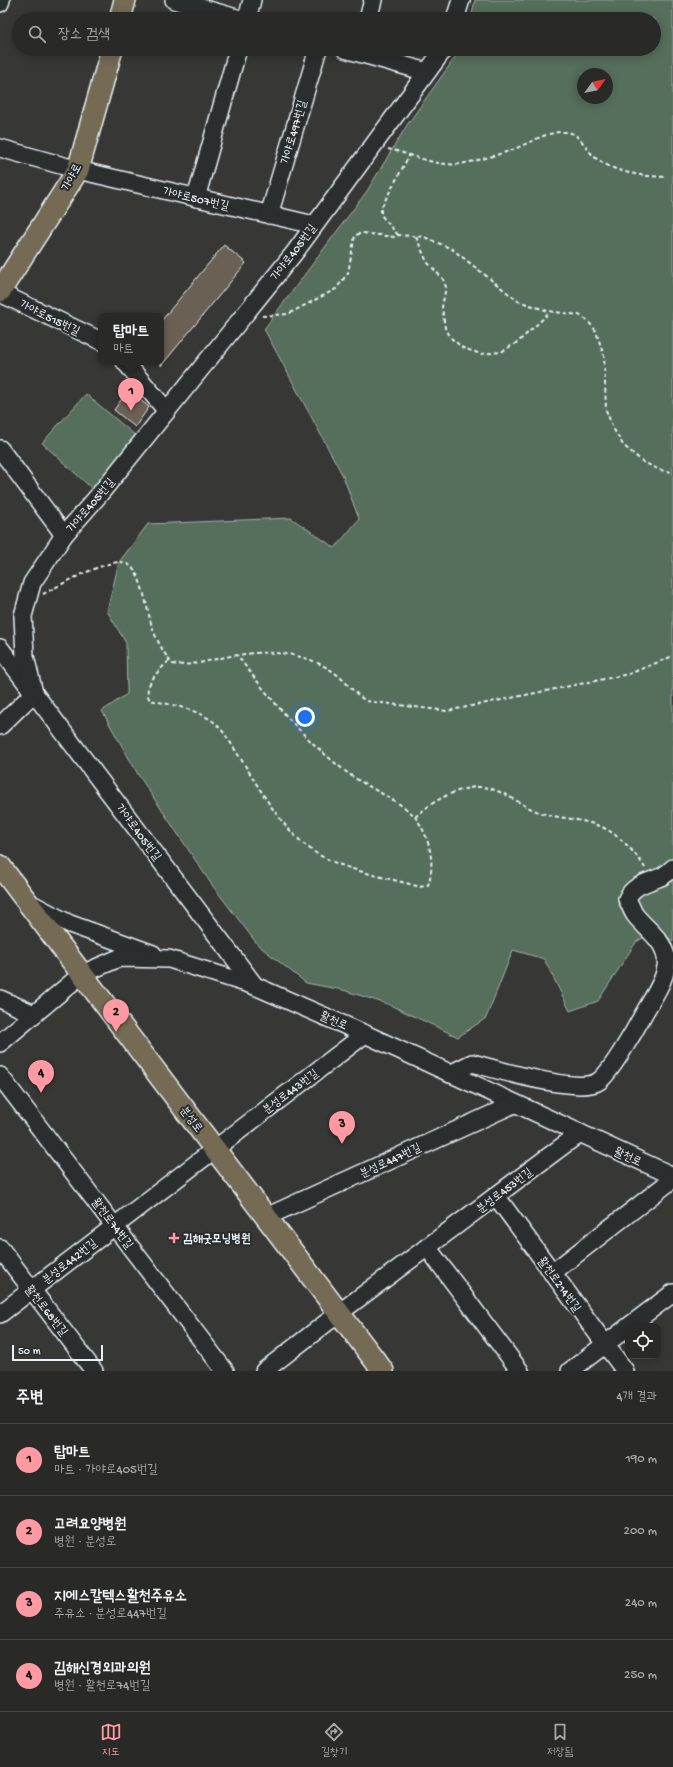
<!DOCTYPE html>
<html lang="ko">
<meta charset="utf-8">
<style>
:root{--surface:#292928;--page:#313130;--text:#f1f3f6;--muted:#a5a6a8;--line:#454545;--accent:#ff9aa2}
body{margin:0;font-family:"Gochi Hand","Poor Story",sans-serif;background:var(--page);color:var(--text)}
.controls{position:absolute;right:12px;bottom:12px;display:grid;overflow:hidden;border-radius:8px;box-shadow:0 2px 10px #0003}
.controls button{width:36px;height:36px;display:grid;place-items:center;padding:0;border:0;border-bottom:1px solid var(--line);background:var(--surface);color:var(--text);font:20px sans-serif}
.compass{position:absolute;left:577px;top:68px;width:36px;height:36px;border-radius:50%;background:var(--surface);box-shadow:0 2px 10px #0003;rotate:57deg}
.scale{position:absolute;left:12px;bottom:10px;width:91px;box-sizing:border-box;padding-left:4px;border:2px solid #e8f1f8;border-top:0;font-size:11px;line-height:14px;white-space:nowrap;color:#e8f1f8;-webkit-text-stroke:3px #2a2d2e;paint-order:stroke}
.you{position:absolute;left:305px;top:717px;width:14px;height:14px;margin:-10px;border:3px solid #fff;border-radius:50%;background:#1a73e8;box-shadow:0 0 0 6px #1a73e833}
.badge{display:grid;place-items:center;width:26px;height:26px;border-radius:50%;background:var(--accent);color:#111;font-size:13px;font-weight:700}
.pin{position:absolute;translate:-50% -33px;filter:drop-shadow(0 1px 2px #0008)}
.pin::after{content:'';position:absolute;top:21px;width:14px;height:12px;background:inherit;clip-path:polygon(0 0,100% 0,50% 100%)}
.popup{position:absolute;left:98px;top:313px;width:66px;height:52px;box-sizing:border-box;display:grid;place-content:center;border-radius:8px;background:var(--surface);filter:drop-shadow(0 1px 3px #0005);font-size:13px;white-space:nowrap;color:var(--muted)}
.popup b{font-size:15px;color:var(--text)}
.popup::after{content:'';position:absolute;left:50%;top:100%;margin-left:-8px;border:8px solid transparent;border-top-color:var(--surface)}
.list{margin:0;padding:0;list-style:none}
h2{display:flex;justify-content:space-between;align-items:center;height:52px;margin:0;padding:0 16px;font-size:17px}
h2 small{font-size:13px;font-weight:400;color:var(--muted)}
.list li{display:grid;grid-template-columns:26px 1fr auto;gap:12px;align-items:center;box-sizing:border-box;height:72px;padding:0 16px;border-top:1px solid var(--line)}
.list b{display:block;font-size:15px;white-space:nowrap}
.list p{margin:0;font-size:13px;white-space:nowrap;color:var(--muted)}
.list em{font-size:13px;font-style:normal;color:var(--muted)}
.icon{flex:none;width:22px;height:22px;fill:none;stroke:currentColor;stroke-width:2;stroke-linecap:round;stroke-linejoin:round}
.map{position:relative;flex:none;width:673px;height:1371px;overflow:hidden}
.search{position:absolute;background:var(--surface);box-shadow:0 2px 10px #0003;left:12px;right:12px;top:12px;height:44px;display:flex;align-items:center;gap:10px;box-sizing:border-box;padding:0 14px;border-radius:22px;color:var(--muted);font-size:15px}
.sheet{height:340px;background:var(--surface)}
nav{display:flex;justify-content:space-around;align-items:center;box-sizing:border-box;height:56px;border-top:1px solid var(--line);background:var(--surface);font-size:11px;color:var(--muted)}
nav a{display:grid;justify-items:center;gap:2px}
nav .on{color:var(--accent)}
.map>svg:first-child{display:block}
.green{fill:#576e5b;stroke:#a0b0aa;fill-rule:evenodd}
.building{fill:#6b6052;stroke:#e8f1f8}
.lines{fill:none;stroke-linecap:round;stroke-linejoin:round}
.minor-casing{stroke:#e8f1f8;stroke-width:20}
.major-casing{stroke:#e8f1f8;stroke-width:24}
.path{stroke:#e8f1f8;stroke-width:2;stroke-dasharray:4 3;stroke-linecap:butt}
.minor{stroke:#2a2d2e;stroke-width:17}
.major{stroke:#746b52;stroke-width:21}
.poi-dot{fill:#ff9aa2;stroke:#2a2d2e;stroke-width:1.5}
.labels{text-anchor:middle;stroke-width:4;stroke-linejoin:round;paint-order:stroke}
.street-label{font-size:12px;fill:#e8f1f8;stroke:#2a2d2e}
.poi-label{font-size:12px;font-weight:bold;fill:#e8f1f8;stroke:#2a2d2e;text-anchor:start}
</style>
<div class="map">
<svg width="673" height="1371" viewBox="0 0 673 1371">
<rect width="100%" height="100%" fill="#373735"/>
<filter id="ink" filterUnits="userSpaceOnUse"><feTurbulence type="fractalNoise" baseFrequency=".025" numOctaves="2"/><feDisplacementMap in="SourceGraphic" scale="8" xChannelSelector="R" yChannelSelector="G"/><feConvolveMatrix kernelMatrix="1 2 1 2 8 2 1 2 1" color-interpolation-filters="sRGB"/></filter>
<g filter="url(#ink)">
<g class="green">
<path d="M475,0H673V942L660,928L636,942L598,1001L570,1011L544,959L513,950L486,1018L458,1037L390,1005L343,990L306,983L258,945L212,885L139,776L102,711L127,694L126,643L107,611L119,562L148,524L291,518L335,548L359,519L343,476L264,329L367,191L407,125L461,49H654V19H471ZM583,74H607V98H583Z"/>
<path d="M86,394L142,441L99,495L42,443Z"/>
</g>
<g class="building">
<path d="M224,245L246,263L161,366V321Z"/>
<path d="M128,390L149,407L135,427L114,410Z"/>
</g>
<g class="lines">
<g class="minor-casing">
<g id="minor">
<path d="M174,0L240,19"/>
<path d="M0,3L1,0"/>
<path d="M247,19L252,0"/>
<path d="M368,19L373,0"/>
<path d="M455,19L461,0"/>
<path d="M345,49L427,72"/>
<path d="M0,148L78,170L314,225"/>
<path d="M196,198L238,49"/>
<path d="M269,215L318,49"/>
<path d="M0,293L101,341"/>
<path d="M125,362L167,411"/>
<path d="M0,449L64,535"/>
<path d="M0,648L255,986"/>
<path d="M34,693L25,656L23,616L32,583L64,535L99,495L295,252L444,49"/>
<path d="M0,726L34,693"/>
<path d="M28,902L70,924L153,954"/>
<path d="M0,999L34,1014"/>
<path d="M0,1043L82,974L119,958L169,959L255,986L365,1034L673,1176"/>
<path d="M450,1074L472,1063C495,1069 581,1095 599,1081C611,1072 635,1030 643,1015C652,998 669,977 666,957C663,939 645,928 635,915C632,911 630,904 627,899C633,884 650,882 663,876C666,874 670,871 673,868"/>
<path d="M0,1076L225,1371"/>
<path d="M496,1196L625,1371"/>
<path d="M266,1217L514,1104"/>
<path d="M427,1247L520,1371"/>
<path d="M0,1248L94,1371"/>
<path d="M552,1273L673,1179"/>
<path d="M0,1314L365,1034"/>
<path d="M629,1326L673,1293"/>
<path d="M264,1371L339,1313L580,1133"/>
<path d="M570,1371L628,1327"/>
</g>
</g>
<g class="major-casing">
<g id="major">
<path d="M120,19L125,0"/>
<path d="M0,291L78,170L112,49"/>
<path d="M0,866L383,1371"/>
</g>
</g>
<g class="path">
<path d="M388,149C412,154 440,169 465,163C480,160 497,155 512,150C530,143 546,131 566,132C580,132 587,152 597,159C618,174 642,176 667,177"/>
<path d="M398,235L381,215V208L410,154"/>
<path d="M416,237L427,262L443,279L446,287L442,307L445,328L452,339L463,348L481,354L501,352L518,342L546,316L548,311"/>
<path d="M262,316L288,314L336,289L348,273L355,235L363,233L394,237L398,235L424,237L452,249L518,301L548,311L579,315L587,320L596,331L604,356L606,410L613,428L623,445L643,462L660,470L672,472"/>
<path d="M43,594C60,585 102,562 120,562C142,561 146,610 152,626C156,640 164,653 172,664C194,667 211,659 232,656C265,650 300,651 329,669C343,677 352,692 366,701L447,711L629,674L673,656"/>
<path d="M169,661C160,669 141,687 150,700C171,705 193,708 211,720C223,728 231,744 239,756C261,790 281,830 316,853C342,870 390,878 420,887L428,885C436,863 429,835 415,817C404,803 365,786 349,774C303,739 271,700 237,655"/>
<path d="M415,817C432,802 453,789 477,787C501,786 522,808 545,814C564,819 585,819 604,828C619,835 637,854 645,868"/>
</g>
<use href="#minor" class="minor"/>
<use href="#major" class="major"/>
</g>
</g>
<path class="poi-dot" d="M172 1232h4v4h4v4h-4v4h-4v-4h-4v-4h4z"/>
<g class="labels">
<g class="street-label">
<text transform="translate(293 132) rotate(-74)" y="4">가야로497번길</text>
<text transform="translate(71 177) rotate(-62)" y="4">가야로</text>
<text transform="translate(196 198) rotate(13)" y="4">가야로507번길</text>
<text transform="translate(293 252) rotate(-53)" y="4">가야로405번길</text>
<text transform="translate(50 317) rotate(26)" y="4">가야로515번길</text>
<text transform="translate(90 505) rotate(-50)" y="4">가야로405번길</text>
<text transform="translate(139 832) rotate(53)" y="4">가야로405번길</text>
<text transform="translate(334 1020) rotate(24)" y="4">활천로</text>
<text transform="translate(290 1091) rotate(-37)" y="4">분성로443번길</text>
<text transform="translate(192 1119) rotate(53)" y="4">분성로</text>
<text transform="translate(628 1156) rotate(25)" y="4">활천로</text>
<text transform="translate(390 1160) rotate(-25)" y="4">분성로447번길</text>
<text transform="translate(504 1190) rotate(-37)" y="4">분성로453번길</text>
<text transform="translate(113 1223) rotate(53)" y="4">활천로74번길</text>
<text transform="translate(69 1261) rotate(-38)" y="4">분성로442번길</text>
<text transform="translate(560 1284) rotate(54)" y="4">활천로214번길</text>
<text transform="translate(47 1310) rotate(52)" y="4">활천로68번길</text>
</g>
<g class="poi-label">
<text x="183" y="1242">김해굿모닝병원</text>
</g>
</g>
</svg>
<div class="controls">
<button><svg class="icon" aria-label="locate" viewBox="0 0 24 24"><circle cx="12" cy="12" r="6"/><path d="M12 2v4M12 18v4M2 12h4M18 12h4"/></svg></button>
</div>
<svg class="compass" viewBox="-18 -18 36 36"><path d="M0-13l5 13h-10z" fill="#e53935"/><path d="M0 13l5-13h-10z" fill="#a5a6a8"/></svg>
<div class="scale">50 m</div>
<div class="you"></div>
<div class="pin badge" style="left:131px;top:411px">1</div>
<div class="popup"><b>탑마트</b>마트</div>
<div class="pin badge" style="left:116px;top:1032px">2</div>
<div class="pin badge" style="left:342px;top:1144px">3</div>
<div class="pin badge" style="left:41px;top:1093px">4</div>
<div class="search"><svg class="icon" aria-label="search" viewBox="0 0 24 24"><circle cx="10" cy="10" r="6"/><path d="M15 15l6 6"/></svg>장소 검색</div>
</div>
<section class="sheet">
<h2>주변<small>4개 결과</small></h2>
<ul class="list">
<li><span class="badge">1</span><div><b>탑마트</b><p>마트 · 가야로405번길</p></div><em>190 m</em></li>
<li><span class="badge">2</span><div><b>고려요양병원</b><p>병원 · 분성로</p></div><em>200 m</em></li>
<li><span class="badge">3</span><div><b>지에스칼텍스활천주유소</b><p>주유소 · 분성로447번길</p></div><em>240 m</em></li>
<li><span class="badge">4</span><div><b>김해신경외과의원</b><p>병원 · 활천로74번길</p></div><em>250 m</em></li>
</ul>
</section>
<nav>
<a class="on"><svg class="icon" aria-label="map" viewBox="0 0 24 24"><path d="M3 6l6-2 6 2 6-2v14l-6 2-6-2-6 2zM9 4v14M15 6v14"/></svg>지도</a>
<a><svg class="icon" aria-label="directions" viewBox="0 0 24 24"><path d="M12 3l9 9-9 9-9-9zM9 14v-3h6M13 9l2 2-2 2"/></svg>길찾기</a>
<a><svg class="icon" aria-label="saved" viewBox="0 0 24 24"><path d="M7 4h10v16l-5-4-5 4z"/></svg>저장됨</a>
</nav>
